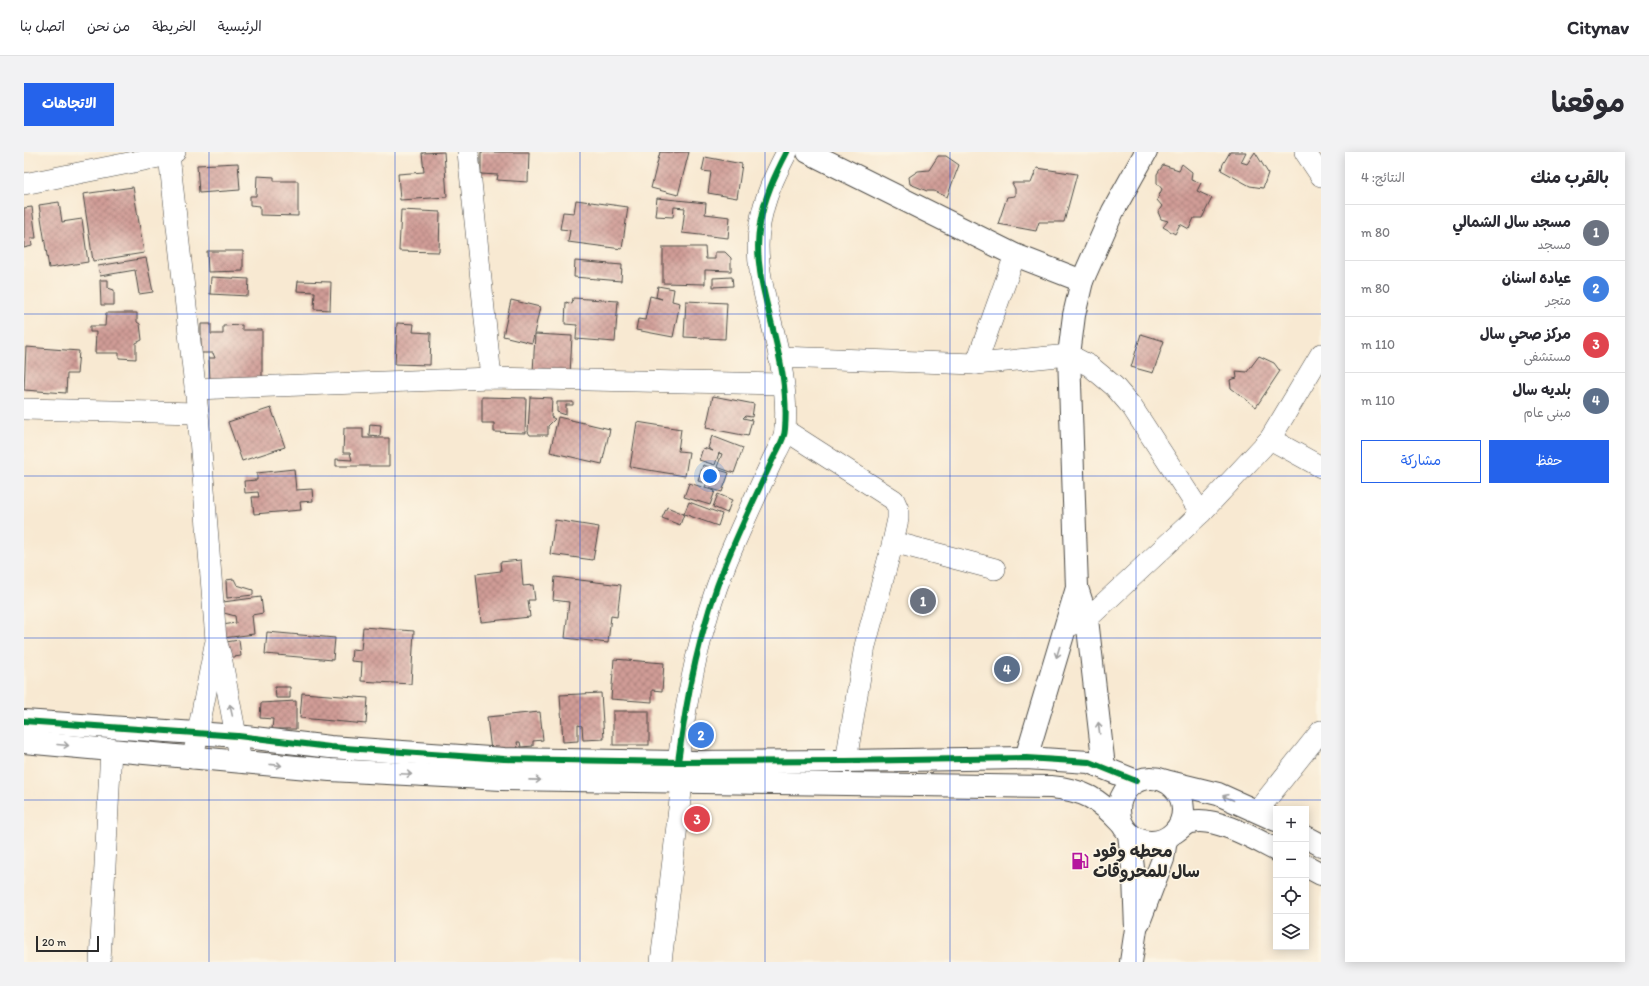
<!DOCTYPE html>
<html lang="ar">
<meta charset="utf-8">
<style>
:root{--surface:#fff;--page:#f2f2f3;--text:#2b2b33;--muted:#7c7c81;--line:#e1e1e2;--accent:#2563eb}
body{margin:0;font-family:Itim,"Playpen Sans Arabic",sans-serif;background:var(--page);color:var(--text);direction:rtl}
.controls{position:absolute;right:12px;bottom:12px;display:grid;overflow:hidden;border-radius:0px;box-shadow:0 2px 10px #0003}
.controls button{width:36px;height:36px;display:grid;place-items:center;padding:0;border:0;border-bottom:1px solid var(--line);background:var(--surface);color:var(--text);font:20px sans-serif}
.scale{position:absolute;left:12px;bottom:10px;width:63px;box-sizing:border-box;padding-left:4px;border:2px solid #2b2b2b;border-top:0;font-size:11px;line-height:14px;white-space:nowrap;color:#2b2b2b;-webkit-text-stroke:3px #fcf5e5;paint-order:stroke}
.you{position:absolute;left:686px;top:324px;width:14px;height:14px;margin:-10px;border:3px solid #fff;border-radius:50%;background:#1a73e8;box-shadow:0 0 0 6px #1a73e833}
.badge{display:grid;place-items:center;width:26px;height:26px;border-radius:50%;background:var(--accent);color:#fff;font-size:13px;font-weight:700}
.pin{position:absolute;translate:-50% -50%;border:2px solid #fff;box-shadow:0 1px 4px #0006}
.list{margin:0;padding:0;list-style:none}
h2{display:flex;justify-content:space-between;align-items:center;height:52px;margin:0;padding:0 16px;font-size:17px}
h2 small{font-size:13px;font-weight:400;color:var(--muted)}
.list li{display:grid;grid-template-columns:26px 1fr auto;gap:12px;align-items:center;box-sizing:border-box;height:56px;padding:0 16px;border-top:1px solid var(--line)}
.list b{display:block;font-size:15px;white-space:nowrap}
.list p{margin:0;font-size:13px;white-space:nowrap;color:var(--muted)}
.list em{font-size:13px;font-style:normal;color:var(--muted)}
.actions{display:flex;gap:8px;padding:12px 16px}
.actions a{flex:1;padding:9px 0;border:1px solid var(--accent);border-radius:0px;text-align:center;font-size:14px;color:var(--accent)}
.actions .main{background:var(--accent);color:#fff}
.icon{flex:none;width:22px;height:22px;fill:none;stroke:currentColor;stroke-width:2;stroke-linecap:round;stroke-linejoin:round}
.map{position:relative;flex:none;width:1297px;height:810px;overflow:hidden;direction:ltr;border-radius:0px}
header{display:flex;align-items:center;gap:24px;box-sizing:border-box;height:56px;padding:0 20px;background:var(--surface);border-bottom:1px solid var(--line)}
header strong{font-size:19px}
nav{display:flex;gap:22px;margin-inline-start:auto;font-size:14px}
.intro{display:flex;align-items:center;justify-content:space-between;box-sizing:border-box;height:96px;padding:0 24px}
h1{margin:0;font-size:28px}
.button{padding:10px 18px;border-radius:0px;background:var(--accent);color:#fff;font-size:14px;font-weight:700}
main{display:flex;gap:24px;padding:0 24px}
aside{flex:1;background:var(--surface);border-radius:0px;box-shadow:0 2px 10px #0003}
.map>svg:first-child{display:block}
.building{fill:url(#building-cross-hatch)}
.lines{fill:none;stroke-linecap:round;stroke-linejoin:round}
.minor-casing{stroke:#4a4844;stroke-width:22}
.tertiary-casing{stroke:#4a4844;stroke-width:24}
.minor{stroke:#fff;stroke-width:21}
.tertiary{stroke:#fff;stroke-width:22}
.cycleway-casing{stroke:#fcf5e5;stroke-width:8}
.cycleway{stroke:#00873e;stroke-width:6}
.oneway{stroke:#a0a0a0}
.grid{fill:none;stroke:#1d4ed8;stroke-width:1;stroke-opacity:0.55}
.labels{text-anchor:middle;stroke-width:3.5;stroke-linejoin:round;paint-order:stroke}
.poi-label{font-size:17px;font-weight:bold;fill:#2b2b2b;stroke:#fcf5e5;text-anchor:start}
</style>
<header>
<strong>Citynav</strong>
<nav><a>الرئيسية</a><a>الخريطة</a><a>من نحن</a><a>اتصل بنا</a></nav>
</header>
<div class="intro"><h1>موقعنا</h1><a class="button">الاتجاهات</a></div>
<main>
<aside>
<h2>بالقرب منك<small>النتائج: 4</small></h2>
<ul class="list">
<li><span class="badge" style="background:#6b7280">1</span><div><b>مسجد سال الشمالي</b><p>مسجد</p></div><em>80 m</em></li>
<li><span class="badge" style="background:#3f7fe0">2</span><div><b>عياده اسنان</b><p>متجر</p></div><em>80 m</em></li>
<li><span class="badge" style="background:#e0444e">3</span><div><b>مركز صحي سال</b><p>مستشفى</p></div><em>110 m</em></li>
<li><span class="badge" style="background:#5c6f8a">4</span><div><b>بلديه سال</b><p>مبنى عام</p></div><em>110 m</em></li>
</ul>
<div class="actions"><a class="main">حفظ</a><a>مشاركة</a></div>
</aside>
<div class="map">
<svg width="1297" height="810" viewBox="0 0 1297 810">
<defs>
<pattern id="building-cross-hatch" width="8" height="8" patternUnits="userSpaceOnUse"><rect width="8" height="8" fill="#d09c96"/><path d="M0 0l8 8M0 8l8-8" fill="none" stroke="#a97f7b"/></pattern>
</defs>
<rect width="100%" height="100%" fill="#fcf5e5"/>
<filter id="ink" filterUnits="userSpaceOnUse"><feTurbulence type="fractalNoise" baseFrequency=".025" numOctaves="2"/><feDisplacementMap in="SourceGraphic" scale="8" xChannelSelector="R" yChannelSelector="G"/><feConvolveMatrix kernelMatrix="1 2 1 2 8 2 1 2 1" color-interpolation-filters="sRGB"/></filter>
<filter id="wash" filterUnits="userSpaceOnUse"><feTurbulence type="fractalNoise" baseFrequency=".012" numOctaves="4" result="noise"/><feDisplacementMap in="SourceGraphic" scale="16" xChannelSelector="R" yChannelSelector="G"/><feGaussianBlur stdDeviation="0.9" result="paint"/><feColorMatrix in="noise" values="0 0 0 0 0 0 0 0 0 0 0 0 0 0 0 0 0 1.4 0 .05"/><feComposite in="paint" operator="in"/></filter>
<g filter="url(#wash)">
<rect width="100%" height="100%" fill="#f8e9d2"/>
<g id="blocks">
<g class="building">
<path d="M420,0L423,45L376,48L374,22L400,20L398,1Z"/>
<path d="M457,0H505L504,30L473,28L474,23L457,22Z"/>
<path d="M636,0H665L654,43L627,36Z"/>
<path d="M1206,0H1222L1217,10L1223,12L1231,0L1244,21L1239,36L1226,34L1197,18L1199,12Z"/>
<path d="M914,4H922L935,13L923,45L910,39H903L886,32L885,25L894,19L905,18Z"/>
<path d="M681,5L718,12L713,46L684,41L687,20L678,19Z"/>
<path d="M214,11L216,38L175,41L173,13Z"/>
<path d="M1158,12L1168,20L1167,28L1177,31L1173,39L1188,46L1178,66H1170L1165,77L1156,72L1151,82L1139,75L1144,69L1137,67L1134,60L1138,54L1133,48L1138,37L1133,31V22L1139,13L1155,18Z"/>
<path d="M1013,16L1053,22L1040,70H1015L1012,79L974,72L983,45L991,44V37L988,31H1007Z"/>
<path d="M233,24L250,25V29H274V64L236,63V54L226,53V44H232Z"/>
<path d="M109,35L120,101L69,109L59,42Z"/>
<path d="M633,46L682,51L681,62L706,65L704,86L658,81L661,56L650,55L649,65L631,64Z"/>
<path d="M552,48L604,55L598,97L544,90L546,78L536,77L539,60L550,61Z"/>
<path d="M35,50L38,70L58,67L64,110L25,116L15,53Z"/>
<path d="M8,55L12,86H7L8,94L0,96V56Z"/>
<path d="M377,58L416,60L415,100L375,99Z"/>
<path d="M639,95H681L682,107H691V100H701L707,106V119L681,118V132L639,131Z"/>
<path d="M183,99H219V119L184,120Z"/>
<path d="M122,106L129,140L115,142L111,118L76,124L74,114Z"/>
<path d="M551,109L598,113L597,129L550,125Z"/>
<path d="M187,125L225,127L224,144L186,142Z"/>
<path d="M708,125L709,134L689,135V126Z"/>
<path d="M76,128H84V136L90,138V153H77Z"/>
<path d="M274,129L307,130L306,158L290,157L291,140L273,139Z"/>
<path d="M634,134L650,137L648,149L656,151L649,185L612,178L614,167L621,168L626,144L638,147L632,145Z"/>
<path d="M549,146L594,149L591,190L552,187L553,173L541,172L542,150L548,152Z"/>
<path d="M487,148L516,155L508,191L479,184Z"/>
<path d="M662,149L703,151L701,187L660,185Z"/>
<path d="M82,161H113V170L116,172L118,188L112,191V207L95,206V201H71L72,180H66V174H81Z"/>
<path d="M373,171L390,172L389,180L407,181L406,213L371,212Z"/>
<path d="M177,172H187V182H199V174L218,173V178H238V227L186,229L185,206H191L189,201H177Z"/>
<path d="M511,182L548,184L546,223L509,221Z"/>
<path d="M1117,182L1140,189L1129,221L1107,215Z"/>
<path d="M2,195L55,199L53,222H43L42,241L0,238Z"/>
<path d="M1235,204L1250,211L1256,219L1232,255L1207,236L1206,228L1213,226L1212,219L1223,220Z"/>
<path d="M689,244L730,252L728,265L721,264L719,266L728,268L724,284L682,276Z"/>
<path d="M458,245L502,246L501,281L470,280V271H458Z"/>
<path d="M506,245L528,246L527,265L531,267L524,274V283H506L504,280Z"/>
<path d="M533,250H549V253H542V263L533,260Z"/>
<path d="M247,256L261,295L218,309L204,270Z"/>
<path d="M534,265L586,277L578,312L526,300Z"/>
<path d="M613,270L657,277L654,299L665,300L661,324L606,315Z"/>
<path d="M346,272L357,273L356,284L345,283Z"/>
<path d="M320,276H339V286H365V314H312V307L328,308L326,301H319Z"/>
<path d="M688,284L719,296L710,321L693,315L698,302L695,301L691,313L675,308L679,296L689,299L684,296Z"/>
<path d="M679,313L705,321L698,340L681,335L683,331L674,329Z"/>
<path d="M270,317L272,338L288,337L289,349L276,350L277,358L230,362L228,345H235L234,340L221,341L220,329L233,328V321Z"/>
<path d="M665,331L691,339L686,353L660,345Z"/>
<path d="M694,342L708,348L703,361L689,355Z"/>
<path d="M665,350L698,362L694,374L660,362Z"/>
<path d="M643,355L660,362L656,373L638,366Z"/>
<path d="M531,368L575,375L569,408L526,402Z"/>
<path d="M497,408L499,434L509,433L511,448H504L506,465L457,470L452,422L477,419L476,410Z"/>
<path d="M531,425L597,433L593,465L587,464L584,491L541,486L545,450L529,448Z"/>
<path d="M210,427L213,433L229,438V443L203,446L202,428Z"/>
<path d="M237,445L239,461L228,463L230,482L200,486L198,473L212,471L211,464L200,461L199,450Z"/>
<path d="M339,475L390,479L387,532L337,529L338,510L327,509L328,497L337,498Z"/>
<path d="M243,480L311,486L309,508L241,502Z"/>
<path d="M215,488L217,504L203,506L202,490Z"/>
<path d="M590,507L640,511L638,539L628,538V550L587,547Z"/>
<path d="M251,535H266V546H252Z"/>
<path d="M278,541L344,546L342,572L276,566Z"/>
<path d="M577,541L580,587L559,588L558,574L554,573V589L539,590L536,543Z"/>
<path d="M272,549V577H248L249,567L236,566L237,551Z"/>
<rect x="589" y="559" width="36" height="34"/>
<path d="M516,560L519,588L509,589V594L497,595L496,590H493L494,596L467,599L463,565Z"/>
</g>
</g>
</g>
<g filter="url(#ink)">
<use href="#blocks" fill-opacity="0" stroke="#4a4844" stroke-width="1"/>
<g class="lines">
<g class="minor-casing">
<g id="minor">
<path d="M143,0L145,3L174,261L192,488L197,505L217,610"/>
<path d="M444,0L467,226"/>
<path d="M1281,0L1297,24"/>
<path d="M0,32L145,3L151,0"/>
<path d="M755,205L952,212L1045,203L1066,214L1090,234L1108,255L1177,361"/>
<path d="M952,212L991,103"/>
<path d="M171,237L467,226L759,232"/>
<path d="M0,257L174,261"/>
<path d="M761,278L870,348L874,357V367L869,390L841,494L822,609"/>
<path d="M1246,287L1297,315"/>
<path d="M869,390L971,417"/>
<path d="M1048,473L1063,467L1177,361L1246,287L1297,202"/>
<path d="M169,606L191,493"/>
<path d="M654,610C663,542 676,474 702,411C716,377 732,343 748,309C752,300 761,287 761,277C764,241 756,204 747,169C739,138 730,104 736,72C740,46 751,23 763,0"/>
<path d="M1234,658L1297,579"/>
<path d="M76,810L87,597"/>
<path d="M637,810L658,631"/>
</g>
</g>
<g class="tertiary-casing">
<g id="tertiary">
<path d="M784,0L991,103L1058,129"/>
<path d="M0,569L214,584L306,595L480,607L654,610L822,609L1002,606L1065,610L1112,629"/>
<path d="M0,590L306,618L478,627L1027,635C1060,638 1075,647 1097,671"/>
<path d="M1002,606L1053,436"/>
<path d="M1080,615L1063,467L1053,436L1045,203L1050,163L1058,129L1089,59L1122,0"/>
<circle cx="1127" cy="658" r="32"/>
<path d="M1141,629L1194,642L1252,668"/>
<path d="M1151,680C1156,677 1161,671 1167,670C1191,664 1231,687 1252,698"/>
<path d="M1105,682L1110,725L1112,777L1107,810"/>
<path d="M1282,685L1297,693"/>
<path d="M1282,714L1297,722"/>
<path d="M1115,770L1139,707L1142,687"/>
</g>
</g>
<use href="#minor" class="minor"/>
<use href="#tertiary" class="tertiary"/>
<g class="cycleway-casing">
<g id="cycleway">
<path d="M0,569L214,584L306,595L480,607L654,610L822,609L1002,606L1065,610L1112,629"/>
<path d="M654,610C663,542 676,474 702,411C716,377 732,343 748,309C752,300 761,287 761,277C764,241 756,204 747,169C739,138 730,104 736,72C740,46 751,23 763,0"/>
</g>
</g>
<use href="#cycleway" class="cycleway"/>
</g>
<defs><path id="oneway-shaft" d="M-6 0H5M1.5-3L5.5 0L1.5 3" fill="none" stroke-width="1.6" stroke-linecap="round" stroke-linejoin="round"/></defs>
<g class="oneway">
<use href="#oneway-shaft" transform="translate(1034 500) rotate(107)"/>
<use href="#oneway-shaft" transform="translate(207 558) rotate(-103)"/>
<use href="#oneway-shaft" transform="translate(1075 576) rotate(-97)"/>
<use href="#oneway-shaft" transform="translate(39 593) rotate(5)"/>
<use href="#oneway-shaft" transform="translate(252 613) rotate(6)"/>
<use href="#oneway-shaft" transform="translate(382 622) rotate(3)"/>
<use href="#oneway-shaft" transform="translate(511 628) rotate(1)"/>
<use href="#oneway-shaft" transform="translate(1204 646) rotate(-157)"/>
</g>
</g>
<path class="grid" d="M185,0V810M371,0V810M556,0V810M741,0V810M926,0V810M1112,0V810M0,162H1297M0,324H1297M0,486H1297M0,648H1297"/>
<defs>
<g id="fuel-bare" transform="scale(1.38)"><path d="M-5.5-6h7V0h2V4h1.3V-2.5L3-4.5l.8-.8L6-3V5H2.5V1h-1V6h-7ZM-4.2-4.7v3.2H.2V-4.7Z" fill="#b5179e" stroke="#fcf5e5" stroke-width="2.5" paint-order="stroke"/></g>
</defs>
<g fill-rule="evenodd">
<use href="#fuel-bare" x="1056" y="709"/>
</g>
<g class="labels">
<g class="poi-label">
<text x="1069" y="705">محطه وقود<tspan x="1069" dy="20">سال للمحروقات</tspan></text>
</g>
</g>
</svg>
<div class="controls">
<button>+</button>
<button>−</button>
<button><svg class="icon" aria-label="locate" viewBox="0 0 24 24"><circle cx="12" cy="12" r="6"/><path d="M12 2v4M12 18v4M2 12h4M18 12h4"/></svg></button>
<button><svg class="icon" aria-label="layers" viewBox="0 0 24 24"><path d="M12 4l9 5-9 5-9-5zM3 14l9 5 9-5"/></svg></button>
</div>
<div class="scale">20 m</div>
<div class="you"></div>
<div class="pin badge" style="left:899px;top:449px;background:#6b7280">1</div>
<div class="pin badge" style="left:677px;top:583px;background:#3f7fe0">2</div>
<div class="pin badge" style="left:673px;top:667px;background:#e0444e">3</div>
<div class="pin badge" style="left:983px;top:517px;background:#5c6f8a">4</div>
</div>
</main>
